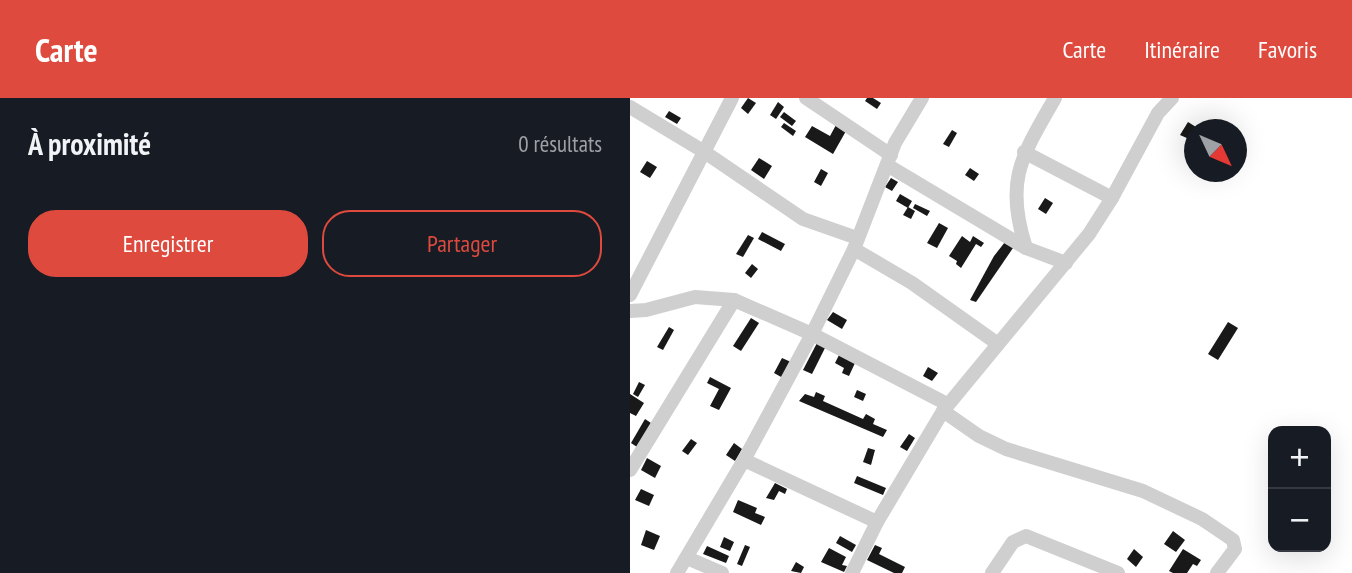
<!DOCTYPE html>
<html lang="fr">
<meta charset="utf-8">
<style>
:root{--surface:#171b24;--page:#20242c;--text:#f1f3f6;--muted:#9ea1a6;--line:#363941;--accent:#df4a3e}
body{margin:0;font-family:"PT Sans Narrow",sans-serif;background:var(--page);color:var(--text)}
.controls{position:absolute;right:21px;bottom:21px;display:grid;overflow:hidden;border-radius:14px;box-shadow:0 7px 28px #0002}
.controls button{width:63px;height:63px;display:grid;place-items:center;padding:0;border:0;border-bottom:2px solid var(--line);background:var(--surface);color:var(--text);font:35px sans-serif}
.compass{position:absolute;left:554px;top:21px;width:63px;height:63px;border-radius:50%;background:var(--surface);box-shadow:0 7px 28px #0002;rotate:134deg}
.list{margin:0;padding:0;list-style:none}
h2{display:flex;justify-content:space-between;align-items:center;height:91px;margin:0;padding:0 28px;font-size:30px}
h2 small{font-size:23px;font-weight:400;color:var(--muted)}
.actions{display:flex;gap:14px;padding:21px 28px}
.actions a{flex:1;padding:16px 0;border:2px solid var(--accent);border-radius:28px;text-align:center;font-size:24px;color:var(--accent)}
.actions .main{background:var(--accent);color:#fff}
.map{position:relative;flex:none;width:722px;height:475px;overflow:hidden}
header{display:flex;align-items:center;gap:42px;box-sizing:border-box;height:98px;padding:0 35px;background:var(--accent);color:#fff}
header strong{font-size:33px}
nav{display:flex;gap:38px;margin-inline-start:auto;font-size:24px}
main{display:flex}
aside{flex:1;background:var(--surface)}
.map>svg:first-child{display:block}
.building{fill:#191919}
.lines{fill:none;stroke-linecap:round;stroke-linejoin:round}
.minor{stroke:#cfcfcf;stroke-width:14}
</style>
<header>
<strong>Carte</strong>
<nav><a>Carte</a><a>Itinéraire</a><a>Favoris</a></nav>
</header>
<main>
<aside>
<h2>À proximité<small>0 résultats</small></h2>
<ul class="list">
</ul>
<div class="actions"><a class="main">Enregistrer</a><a>Partager</a></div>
</aside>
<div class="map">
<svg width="722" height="475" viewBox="0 0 722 475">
<rect width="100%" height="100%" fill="#fff"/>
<g class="building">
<path d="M118,0L126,5L118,16L111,10Z"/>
<path d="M237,0H243L251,5L247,11L235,3Z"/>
<path d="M148,4L154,9L146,21L140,17Z"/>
<path d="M39,13L51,20L47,26L35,19Z"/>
<path d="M154,14L166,23L162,28L150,19Z"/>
<path d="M558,24L566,29L559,41L550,37Z"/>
<path d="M154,25L166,33L163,38L151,29Z"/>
<path d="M206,27L216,33L203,56L175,39L182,28L200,38Z"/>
<path d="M322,32L327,35L319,49L313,46Z"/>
<path d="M129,60L142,68L134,81L121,72Z"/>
<path d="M17,63L27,69L20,80L10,74Z"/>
<path d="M340,70L349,76L344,83L335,77Z"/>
<path d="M191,71L198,75L191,88L184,84Z"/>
<path d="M261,80L268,84L262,93L255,89Z"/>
<path d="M270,96L282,103L278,110L266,103Z"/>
<path d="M415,100L423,105L416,116L408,111Z"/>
<path d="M285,106L300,113L297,118L283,110Z"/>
<path d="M278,109L285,113L281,121L273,117Z"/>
<path d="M309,125L318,130L307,150L297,145Z"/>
<path d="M132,134L155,146L151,153L128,141Z"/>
<path d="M118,137L124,140L113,159L106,156Z"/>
<path d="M332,138L340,144L343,138L354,145L351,149L346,146L331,170L326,166L327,163L319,158Z"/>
<path d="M375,144L383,150L346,204L340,202L364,158Z"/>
<path d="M122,166L128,171L121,180L115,175Z"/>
<path d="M203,214L217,222L212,231L197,222Z"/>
<path d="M121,220L129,225L111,253L103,248Z"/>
<path d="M598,224L608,230L588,262L578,256Z"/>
<path d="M39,229L44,232L33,252L27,249Z"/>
<path d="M188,243L196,248L182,276L173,272Z"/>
<path d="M209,257L225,265L219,278L212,275L214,270L205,265Z"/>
<path d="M152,260L161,264L153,280L144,275Z"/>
<path d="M298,269L308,275L302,283L293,278Z"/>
<path d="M80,279L101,290L89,312L80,308L89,291L77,285Z"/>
<path d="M9,284L15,287L8,299L3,296Z"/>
<path d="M227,292L236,296L233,303L224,299Z"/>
<path d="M186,294L195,298L193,303L233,321L236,316L245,321L243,326L257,332L253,339L169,303L175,296L184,299Z"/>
<path d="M0,296L14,305L6,318L0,315Z"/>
<path d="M15,321L21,325L7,349L1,345Z"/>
<path d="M279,336L285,340L277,353L270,349Z"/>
<path d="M61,341L67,345L58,357L52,353Z"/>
<path d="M104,345L112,351L105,363L96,357Z"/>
<path d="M238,350L245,352L241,367L233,364Z"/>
<path d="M17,360L31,368L25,380L11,372Z"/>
<path d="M227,378L256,390L253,397L224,385Z"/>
<path d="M145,385L157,391L155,396L149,393L144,402L136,400Z"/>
<path d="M11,391L24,397L19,408L5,402Z"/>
<path d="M108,402L127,410L125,415L135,419L131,427L103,414Z"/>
<path d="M16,432L30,438L24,452L11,447Z"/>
<path d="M543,433L555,442L546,454L534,446Z"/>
<path d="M210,438L226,447L222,454L206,445Z"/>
<path d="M94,439L104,444L100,453L90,449Z"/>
<path d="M115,447L120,449L112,468L107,466Z"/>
<path d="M245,447L252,450L249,456L275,469L272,475H264L237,462Z"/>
<path d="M77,448L99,458L96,465L73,456Z"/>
<path d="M199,450L216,459L212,467L217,468L214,474L191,464Z"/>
<path d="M504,451L513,459L506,469L497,461Z"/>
<path d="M553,451L571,462L567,468L563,466L557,475H543L539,473Z"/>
<path d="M166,464L174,469L171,475L161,473Z"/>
</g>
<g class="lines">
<g class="minor">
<path d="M176,0L261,57"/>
<path d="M0,9L73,53L173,121L227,140"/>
<path d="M394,54L482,100"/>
<path d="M257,67L396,150L436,165"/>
<path d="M396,150C374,82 392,58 425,0"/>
<path d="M224,151L282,185L368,246"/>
<path d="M0,197L102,0"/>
<path d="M0,213L16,212L65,199L104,202L182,236L317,306"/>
<path d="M313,313L349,338L376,351L513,393L572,421L603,442L605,451L587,475"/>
<path d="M114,362L247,424"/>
<path d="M0,372L104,202"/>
<path d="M57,460L92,475"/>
<path d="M47,475L114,362L182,236L224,151L265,45L292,0"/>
<path d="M222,475L247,424L313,313L459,136L482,100L528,15L542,0"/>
<path d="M362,475L383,444L396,438L488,475"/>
</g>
</g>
</svg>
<div class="controls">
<button>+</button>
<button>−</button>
</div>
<svg class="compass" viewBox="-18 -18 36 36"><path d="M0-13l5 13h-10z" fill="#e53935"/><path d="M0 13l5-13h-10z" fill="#9ea1a6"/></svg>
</div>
</main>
